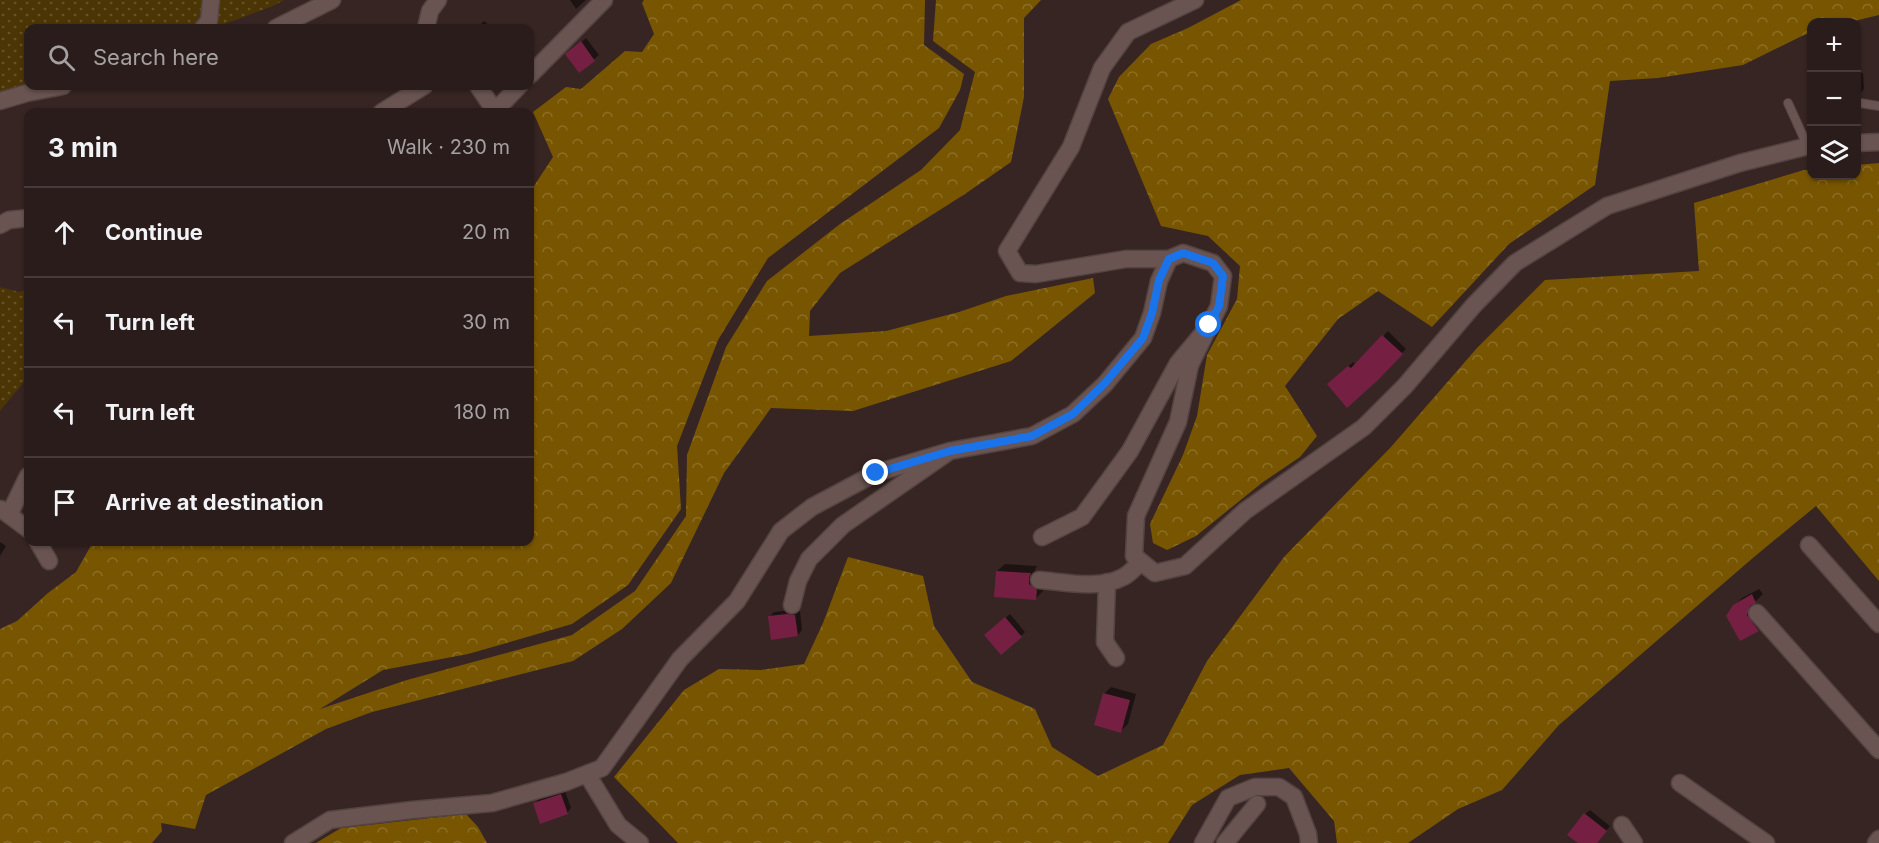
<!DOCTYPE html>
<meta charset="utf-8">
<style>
:root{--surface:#291c1a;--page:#352927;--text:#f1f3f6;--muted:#a5a1a2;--line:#453a39}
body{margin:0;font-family:Inter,sans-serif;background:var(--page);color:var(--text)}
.controls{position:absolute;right:18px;top:18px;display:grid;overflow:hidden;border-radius:12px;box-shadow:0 2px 4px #0004}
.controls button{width:54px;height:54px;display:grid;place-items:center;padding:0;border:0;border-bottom:2px solid var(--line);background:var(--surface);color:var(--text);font:30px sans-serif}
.stop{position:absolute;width:18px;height:18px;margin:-14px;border:4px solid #1a73e8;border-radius:50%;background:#fff}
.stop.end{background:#1a73e8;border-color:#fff;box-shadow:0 2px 6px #0008}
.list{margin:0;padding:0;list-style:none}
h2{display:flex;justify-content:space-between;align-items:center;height:78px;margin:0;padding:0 24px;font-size:26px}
h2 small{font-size:20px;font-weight:400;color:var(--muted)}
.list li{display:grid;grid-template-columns:39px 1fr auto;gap:18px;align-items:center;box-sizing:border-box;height:90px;padding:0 24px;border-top:2px solid var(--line)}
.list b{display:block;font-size:22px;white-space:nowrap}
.list em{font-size:20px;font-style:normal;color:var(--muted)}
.icon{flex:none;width:33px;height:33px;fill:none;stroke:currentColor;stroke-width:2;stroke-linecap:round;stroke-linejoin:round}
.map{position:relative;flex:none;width:1879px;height:843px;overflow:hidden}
.search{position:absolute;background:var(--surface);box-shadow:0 2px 4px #0004;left:24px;top:24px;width:510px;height:66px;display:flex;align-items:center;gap:15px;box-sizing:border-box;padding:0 21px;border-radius:12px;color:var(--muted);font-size:22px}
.panel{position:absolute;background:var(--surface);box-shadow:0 2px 4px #0004;left:24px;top:108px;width:510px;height:438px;border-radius:12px}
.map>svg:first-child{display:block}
.green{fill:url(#green-dots)}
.forest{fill:url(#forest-crowns)}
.shadow{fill:#0007}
.building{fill:#752043}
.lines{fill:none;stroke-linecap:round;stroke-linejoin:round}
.service-casing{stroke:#534341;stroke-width:10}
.minor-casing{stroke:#534341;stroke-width:19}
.tertiary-casing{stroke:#534341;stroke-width:19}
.service{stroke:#695451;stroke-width:8}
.minor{stroke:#695451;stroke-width:16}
.tertiary{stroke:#695451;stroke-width:16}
.route{stroke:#1a73e8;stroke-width:8}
</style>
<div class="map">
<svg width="1879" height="843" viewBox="0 0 1879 843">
<defs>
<pattern id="green-dots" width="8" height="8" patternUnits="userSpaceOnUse" patternTransform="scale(1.5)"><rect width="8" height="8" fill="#4b3505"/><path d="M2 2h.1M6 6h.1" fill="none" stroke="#66522a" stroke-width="1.8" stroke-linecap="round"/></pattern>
<pattern id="forest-crowns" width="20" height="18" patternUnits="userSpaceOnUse" patternTransform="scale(1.5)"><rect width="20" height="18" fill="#785601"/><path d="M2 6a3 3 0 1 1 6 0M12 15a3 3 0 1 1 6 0" fill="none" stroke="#8c6e26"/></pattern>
</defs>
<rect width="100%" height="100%" fill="#372523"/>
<g class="green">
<path d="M0,0H284L273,6L214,28H28V85L0,92Z"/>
<path d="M0,287L19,292L28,289V377L0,411Z"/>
</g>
<g class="forest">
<path d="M644,0H925L924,45L964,74L960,90L939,128L768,258L718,340L677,446L681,509L628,585L572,624L468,654L383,670L320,709L407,680L572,635L635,591L686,516L687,455L726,347L767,281L840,224L921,170L960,130L975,72L933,41L936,0H1041L1024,18V97L1011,162L965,194L840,273L810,311L809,336L886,331L959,312L1006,296L1093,278L1095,293L1011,361L853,411L771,408L724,473L671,583L622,629L573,661L372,712L326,729L206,795L195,829L161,823L162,831L152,843H0V629L17,621L48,593L76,572L93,542H530V192L553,157L533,112L566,87L581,89L625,51L642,52L654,34L642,3Z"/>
<path d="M1241,0H1879V15L1850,22H1812L1811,33L1804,35L1743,65L1658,78L1610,81L1595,185L1509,244L1432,327L1378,291L1338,319L1285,386L1317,436L1300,457L1263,482L1196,536L1167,550L1153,543L1150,524L1183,455L1197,416L1207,355L1237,299L1240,266L1208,236L1161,226L1108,99L1119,77L1151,44L1188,28Z"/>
<path d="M1879,163V581L1816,506L1754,557L1559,725L1502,790L1458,809L1408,843H1337L1334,821L1289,768L1240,775L1192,805L1168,843H678L614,777L684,690L719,669L761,670L804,664L823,623L848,557L923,576L934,626L972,682L1035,709L1052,747L1098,776L1163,745L1207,661L1284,557L1391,447L1477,348L1545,280L1699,271L1694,203L1804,170H1811L1812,176H1856L1857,165Z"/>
<path d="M466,814L478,827L487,843H316L341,828Z"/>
</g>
<g class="shadow">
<path d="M570,0H586L576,9Z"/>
<path d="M484,21L492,28H477Z"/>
<path d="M586,38L599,55L580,71L572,50Z"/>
<path d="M1856,73H1863L1864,89L1860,94L1862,99L1856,104Z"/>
<path d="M1388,331L1406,349L1378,378L1333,380L1353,362L1356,365Z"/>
<path d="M0,542L6,546L0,556Z"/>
<path d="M1005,564L1037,566L1035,570L1036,577L1043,583V591L1036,598L997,571Z"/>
<path d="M1759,589L1763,594L1755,602L1753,607L1765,623L1758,630L1734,606L1742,598Z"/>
<path d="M792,610L800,611L802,630L798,635L769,617L774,612Z"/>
<path d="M1010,614L1025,632L1021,636L990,631Z"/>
<path d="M1111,687L1136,694L1128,724L1121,731L1104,694Z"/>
<path d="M565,791L571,808L567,813L534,804L539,799Z"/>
<path d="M1590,810L1610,826L1596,843H1581L1585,814Z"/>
</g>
<g class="building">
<path d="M581,41L595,61L579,73L565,54Z"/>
<path d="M1382,335L1403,354L1379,379L1347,408L1327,384L1348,366L1351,368Z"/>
<path d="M996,571L1031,573L1029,578V584L1037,590L1036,600L994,597Z"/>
<path d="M1752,594L1756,603L1750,606L1747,615L1759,631L1740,641L1726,616L1733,605Z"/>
<path d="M787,614L795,615L798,636L771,640L768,616Z"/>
<path d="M1005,617L1022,637L1001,655L984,635Z"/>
<path d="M1103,693L1130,700L1121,733L1094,725Z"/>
<path d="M561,794L568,814L540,824L533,803Z"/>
<path d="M1584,813L1607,831L1597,843H1578L1567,835Z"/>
</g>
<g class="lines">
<g class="service-casing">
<g id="service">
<path d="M1788,103L1807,145"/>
<path d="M1860,103L1879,106"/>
</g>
</g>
<g class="minor-casing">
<g id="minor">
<path d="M203,28L209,21L211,0"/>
<path d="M426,28L430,11L438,0"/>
<path d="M530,75L604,0"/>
<path d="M478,86L495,111"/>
<path d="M382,112L424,86"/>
<path d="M494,112L519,86"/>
<path d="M0,225L9,220L28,218"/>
<path d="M1169,259H1126L1036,274L1020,273L1007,251L1071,147L1102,68L1128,32L1195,0"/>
<path d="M1,509L28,529"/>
<path d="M9,515L28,476"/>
<path d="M1042,537L1082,517L1130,451L1178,363L1203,333"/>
<path d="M38,542L49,561"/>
<path d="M1809,545L1879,624"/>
<path d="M1039,580C1064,582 1100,590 1123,577C1130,574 1136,566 1141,562"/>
<path d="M1107,582L1105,642L1116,658"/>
<path d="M792,605L798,581L809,559L843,525L947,453"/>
<path d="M1757,613L1879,750"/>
<path d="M587,774L618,825L640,843"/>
<path d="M1680,783L1766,843"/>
<path d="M1622,825L1634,843"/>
<path d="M1203,843L1228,798L1255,787H1279L1294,797L1308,834L1309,843"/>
<path d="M1225,843L1257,804"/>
<path d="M1876,843L1879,839"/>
</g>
</g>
<g class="tertiary-casing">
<g id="tertiary">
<path d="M276,28L332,0"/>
<path d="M0,101L27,93L63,86"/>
<path d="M1856,143L1879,142"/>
<path d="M293,843L330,820L412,810L492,803L566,782L602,768L680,659L737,601L781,531L812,507L876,473L950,451L1032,436L1073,414L1105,384L1143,338L1152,313L1159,281L1169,259L1183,253L1213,263L1223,276L1219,306L1190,365L1178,422L1136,516L1134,556L1155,573L1185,566L1245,511L1364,427L1405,386L1474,305L1515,263L1607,206L1740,163L1812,145"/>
</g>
</g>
<use href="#service" class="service"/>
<use href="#minor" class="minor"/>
<use href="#tertiary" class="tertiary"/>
</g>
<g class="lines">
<path class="route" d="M876,473L950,451L1032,436L1073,414L1104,384L1143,338L1152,313L1159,280L1169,259L1183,253L1213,263L1223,276L1219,306L1209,325"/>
</g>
</svg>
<div class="controls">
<button>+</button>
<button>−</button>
<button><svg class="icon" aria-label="layers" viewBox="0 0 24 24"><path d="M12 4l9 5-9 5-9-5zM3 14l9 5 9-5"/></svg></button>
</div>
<div class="stop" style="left:1209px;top:325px"></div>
<div class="stop end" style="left:876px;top:473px"></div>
<div class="search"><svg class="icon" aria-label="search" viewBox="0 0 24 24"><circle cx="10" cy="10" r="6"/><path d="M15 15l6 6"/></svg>Search here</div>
<section class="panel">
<h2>3 min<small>Walk · 230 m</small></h2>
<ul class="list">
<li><svg class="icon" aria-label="ahead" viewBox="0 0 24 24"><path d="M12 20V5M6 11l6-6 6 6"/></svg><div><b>Continue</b></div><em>20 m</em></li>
<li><svg class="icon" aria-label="left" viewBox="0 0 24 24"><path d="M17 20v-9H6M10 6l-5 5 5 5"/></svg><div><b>Turn left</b></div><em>30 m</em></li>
<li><svg class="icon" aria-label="left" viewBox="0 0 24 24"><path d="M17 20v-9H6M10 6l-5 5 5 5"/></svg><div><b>Turn left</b></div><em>180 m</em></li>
<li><svg class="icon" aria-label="arrive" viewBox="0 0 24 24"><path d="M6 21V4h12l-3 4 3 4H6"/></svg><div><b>Arrive at destination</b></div></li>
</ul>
</section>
</div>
